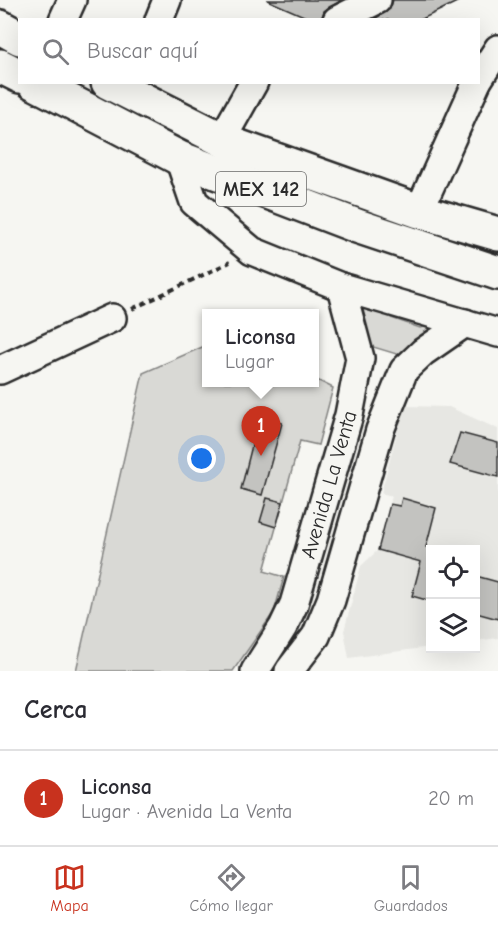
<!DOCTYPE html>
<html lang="es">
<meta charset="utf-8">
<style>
:root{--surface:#fff;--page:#f2f2f3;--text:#2b2b33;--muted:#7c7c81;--line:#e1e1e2;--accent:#c8321e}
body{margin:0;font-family:"Comic Neue",sans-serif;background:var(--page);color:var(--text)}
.controls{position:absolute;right:18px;bottom:18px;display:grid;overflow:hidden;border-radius:0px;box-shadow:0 6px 24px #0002}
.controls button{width:54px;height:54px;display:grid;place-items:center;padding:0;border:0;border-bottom:2px solid var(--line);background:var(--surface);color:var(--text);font:30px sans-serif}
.you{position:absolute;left:202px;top:459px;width:21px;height:21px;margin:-15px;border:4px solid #fff;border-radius:50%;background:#1a73e8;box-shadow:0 0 0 9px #1a73e833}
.badge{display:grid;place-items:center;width:39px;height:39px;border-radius:50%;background:var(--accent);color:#fff;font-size:20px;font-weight:700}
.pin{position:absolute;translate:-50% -50px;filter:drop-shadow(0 2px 3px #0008)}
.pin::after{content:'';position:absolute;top:32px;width:21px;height:18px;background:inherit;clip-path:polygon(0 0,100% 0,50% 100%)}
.popup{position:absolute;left:202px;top:309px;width:117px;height:78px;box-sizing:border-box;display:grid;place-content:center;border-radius:0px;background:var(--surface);filter:drop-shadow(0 2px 4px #0005);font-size:20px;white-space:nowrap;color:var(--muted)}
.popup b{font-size:22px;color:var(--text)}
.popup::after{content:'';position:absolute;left:50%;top:100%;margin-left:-12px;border:12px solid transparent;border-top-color:var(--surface)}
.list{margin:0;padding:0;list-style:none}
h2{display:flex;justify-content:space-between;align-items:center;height:78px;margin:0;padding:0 24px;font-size:26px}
h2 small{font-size:20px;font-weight:400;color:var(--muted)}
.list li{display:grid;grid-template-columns:39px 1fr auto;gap:18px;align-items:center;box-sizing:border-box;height:96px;padding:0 24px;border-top:2px solid var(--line)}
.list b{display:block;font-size:22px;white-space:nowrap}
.list p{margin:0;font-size:20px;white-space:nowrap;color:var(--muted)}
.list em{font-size:20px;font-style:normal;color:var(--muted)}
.icon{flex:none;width:33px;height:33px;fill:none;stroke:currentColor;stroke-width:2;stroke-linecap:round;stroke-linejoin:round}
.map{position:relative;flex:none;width:498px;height:671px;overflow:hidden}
.search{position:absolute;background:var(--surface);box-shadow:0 6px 24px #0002;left:18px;right:18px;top:18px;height:66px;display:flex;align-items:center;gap:15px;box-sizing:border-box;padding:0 21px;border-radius:0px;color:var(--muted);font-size:22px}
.sheet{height:174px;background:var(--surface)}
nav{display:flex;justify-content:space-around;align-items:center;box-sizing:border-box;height:84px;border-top:2px solid var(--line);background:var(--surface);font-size:16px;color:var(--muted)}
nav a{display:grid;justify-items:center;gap:3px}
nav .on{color:var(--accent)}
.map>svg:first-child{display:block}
.built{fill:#e7e7e3}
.green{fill:#d9d9d5;stroke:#828280;stroke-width:1.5}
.building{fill:#c3c3c0;stroke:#2b2b2b;stroke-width:1.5}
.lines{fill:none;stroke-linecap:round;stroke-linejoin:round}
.minor-casing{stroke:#2b2b2b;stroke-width:32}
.highway-casing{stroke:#2b2b2b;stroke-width:38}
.path{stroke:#2b2b2b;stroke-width:4;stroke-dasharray:6 4.5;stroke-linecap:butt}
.minor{stroke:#f6f6f2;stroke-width:27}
.highway{stroke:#f6f6f2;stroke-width:33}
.labels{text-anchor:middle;stroke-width:6;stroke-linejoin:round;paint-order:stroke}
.shield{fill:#f6f6f2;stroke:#686867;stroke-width:1.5}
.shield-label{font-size:20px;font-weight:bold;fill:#2b2b2b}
.street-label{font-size:21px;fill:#2b2b2b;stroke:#f6f6f2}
</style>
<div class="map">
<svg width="498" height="671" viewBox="0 0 498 671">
<rect width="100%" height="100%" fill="#f6f6f2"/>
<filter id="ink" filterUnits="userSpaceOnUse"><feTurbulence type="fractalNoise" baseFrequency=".0167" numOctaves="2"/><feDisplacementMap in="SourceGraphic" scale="12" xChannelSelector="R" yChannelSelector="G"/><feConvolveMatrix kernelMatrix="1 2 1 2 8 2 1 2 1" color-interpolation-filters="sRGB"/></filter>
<g filter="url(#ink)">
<path class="built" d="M404,406L449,407L498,429V638L476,641V550H430V647L349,658L344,631L361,566L378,550L392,496L381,493Z"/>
<g class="green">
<path d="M357,302L388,312L391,318L420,328L426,326L435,328L403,356L370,346Z"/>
<path d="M207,345V382H315V379L333,388L318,445L300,441L264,571L284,577L274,612L233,671H76L143,373Z"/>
</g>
<g class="building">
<path d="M267,0H342L324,11L321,20H313Z"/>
<path d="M393,0H461L420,20H373L390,9Z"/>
<path d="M259,418L282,423L262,495L241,489Z"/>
<path d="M460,433L498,443V477L450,464Z"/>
<path d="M267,498L283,502L276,527L260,522Z"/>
<path d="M402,498L436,508L426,547L430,548V601L412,596L421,562L378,550L390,504L400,506Z"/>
<path d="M476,576L498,582V619L476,613Z"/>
</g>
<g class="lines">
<g class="minor-casing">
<g id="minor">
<path d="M63,20L72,0"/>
<path d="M159,20L167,0"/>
<path d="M337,20L377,0"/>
<path d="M478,80L498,49"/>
<path d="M222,139L254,82"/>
<path d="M179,158L194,202L252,251L341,287L498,333"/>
<path d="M419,211L477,82"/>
<path d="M0,370L112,318"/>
<path id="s1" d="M255,671L283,627L294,604L349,415L360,358L341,287"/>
<path d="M289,671L316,636L331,600L380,430L404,370L423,352L465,323"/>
</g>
</g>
<g class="highway-casing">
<g id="highway">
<path d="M0,27L20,38"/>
<path d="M0,66L20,76"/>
<path d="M33,82L179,158L357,226L498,273"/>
<path d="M108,82L231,144L419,211L498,234"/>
</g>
</g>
<path class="path" d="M132,309L230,262"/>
<use href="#minor" class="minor"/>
<use href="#highway" class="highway"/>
</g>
</g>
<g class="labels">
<rect class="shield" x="216" y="172" width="90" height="34" rx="4.5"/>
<g class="shield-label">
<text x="261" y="196">MEX 142</text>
</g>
<g class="street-label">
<text dy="7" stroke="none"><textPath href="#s1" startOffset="202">Avenida La Venta</textPath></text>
</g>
</g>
</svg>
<div class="controls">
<button><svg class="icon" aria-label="locate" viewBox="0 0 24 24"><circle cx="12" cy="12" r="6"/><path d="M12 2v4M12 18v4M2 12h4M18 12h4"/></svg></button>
<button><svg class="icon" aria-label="layers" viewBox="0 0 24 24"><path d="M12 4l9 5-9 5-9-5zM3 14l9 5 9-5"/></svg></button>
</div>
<div class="you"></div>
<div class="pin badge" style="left:261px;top:456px">1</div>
<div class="popup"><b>Liconsa</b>Lugar</div>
<div class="search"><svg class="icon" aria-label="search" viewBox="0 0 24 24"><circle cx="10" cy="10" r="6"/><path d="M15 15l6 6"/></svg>Buscar aquí</div>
</div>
<section class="sheet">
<h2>Cerca<small></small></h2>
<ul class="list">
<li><span class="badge">1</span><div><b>Liconsa</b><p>Lugar · Avenida La Venta</p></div><em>20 m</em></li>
</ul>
</section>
<nav>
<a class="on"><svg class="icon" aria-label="map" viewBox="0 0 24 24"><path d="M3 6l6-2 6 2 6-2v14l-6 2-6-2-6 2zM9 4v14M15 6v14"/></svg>Mapa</a>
<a><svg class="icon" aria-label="directions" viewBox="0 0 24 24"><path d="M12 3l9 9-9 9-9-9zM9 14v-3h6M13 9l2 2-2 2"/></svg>Cómo llegar</a>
<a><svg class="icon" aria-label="saved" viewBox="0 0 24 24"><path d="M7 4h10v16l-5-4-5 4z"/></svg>Guardados</a>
</nav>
